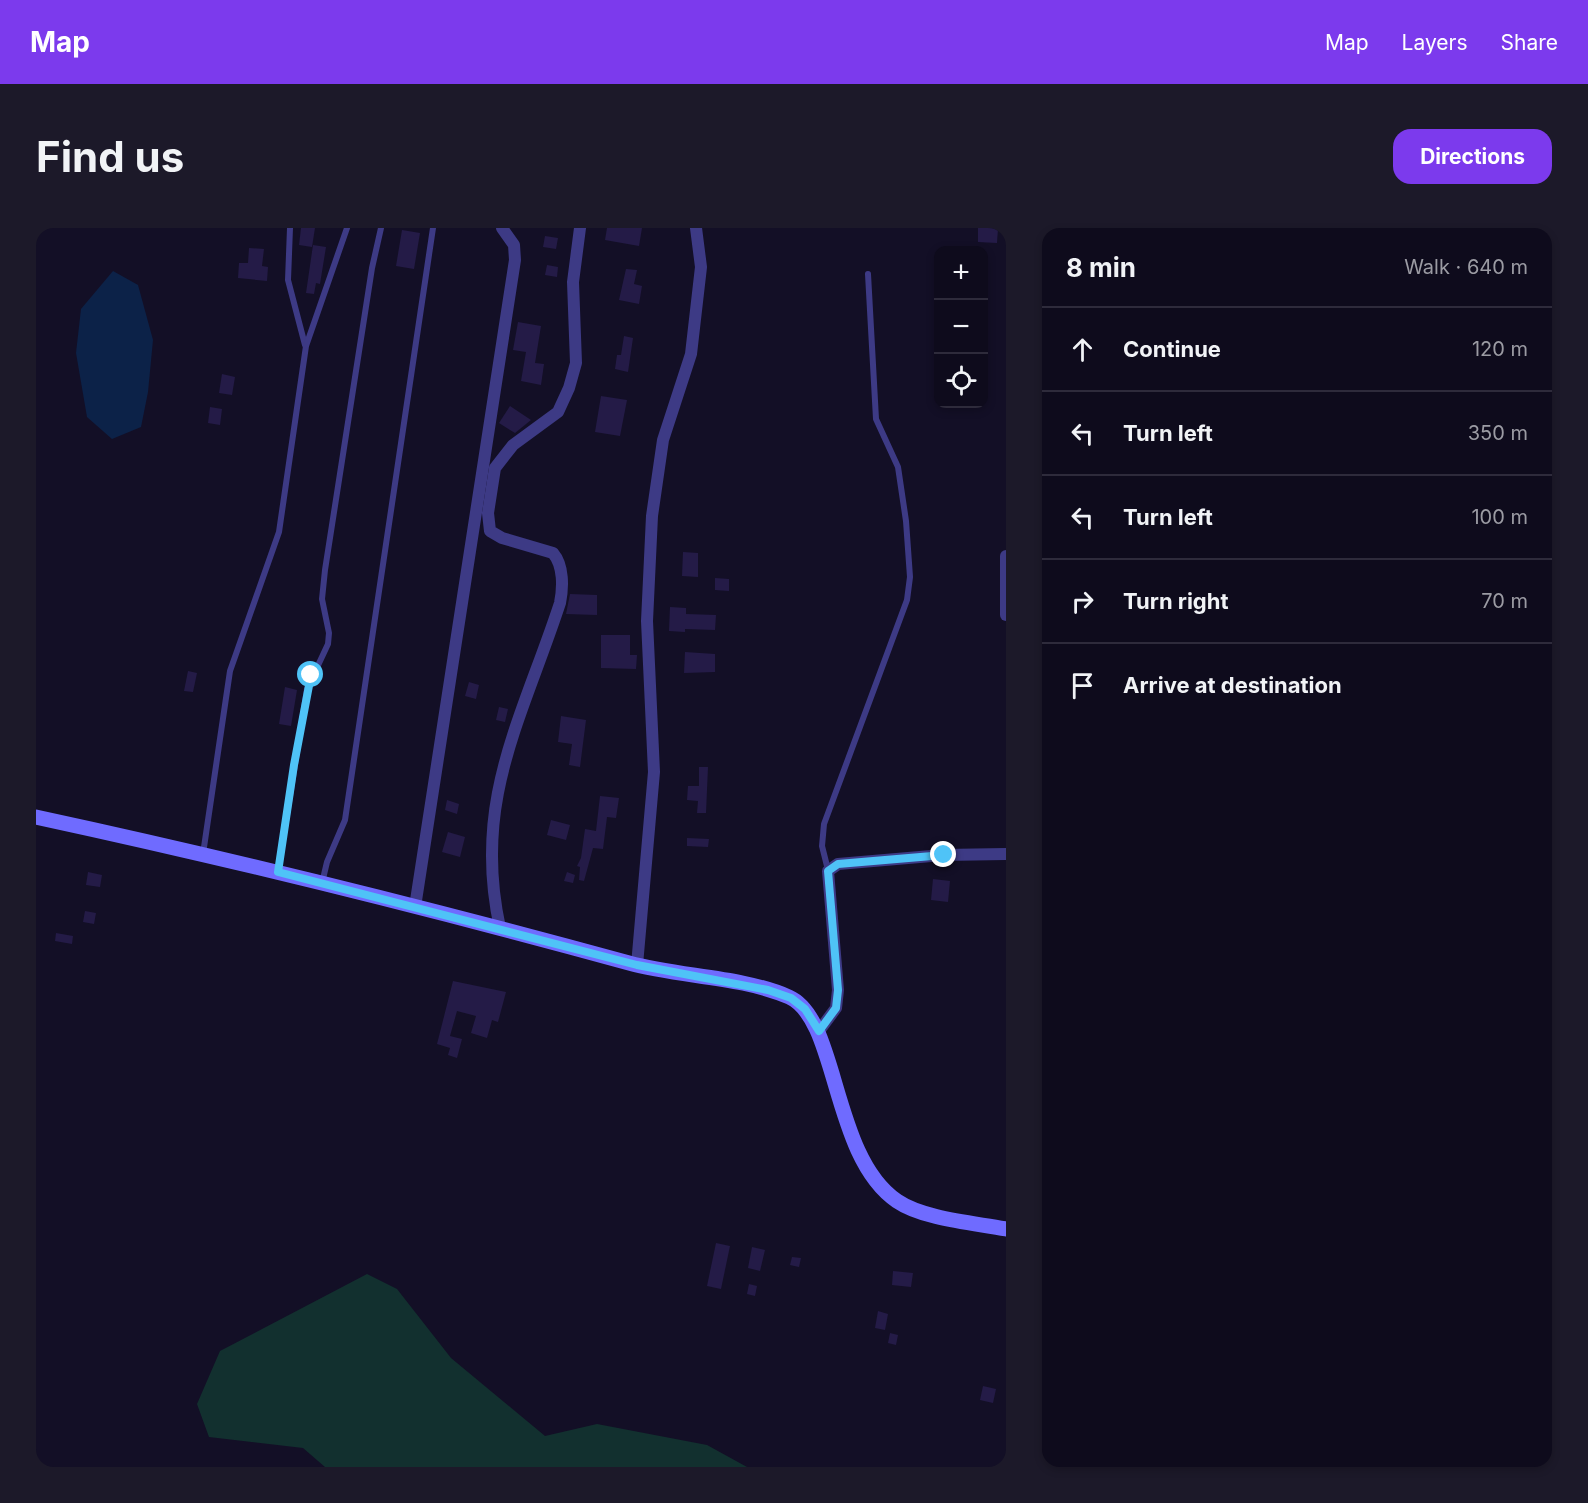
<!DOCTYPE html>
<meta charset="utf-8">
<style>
:root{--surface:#0e0b1c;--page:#1c1929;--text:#f1f3f6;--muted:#9b9ba3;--line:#2e2b3b;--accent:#7c3aed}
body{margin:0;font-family:Inter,sans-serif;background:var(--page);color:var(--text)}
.controls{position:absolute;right:18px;top:18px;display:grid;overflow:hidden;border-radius:12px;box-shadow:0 3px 9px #0003}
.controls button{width:54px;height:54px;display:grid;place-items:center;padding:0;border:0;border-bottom:2px solid var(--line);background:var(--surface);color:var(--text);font:30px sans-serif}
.stop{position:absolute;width:18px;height:18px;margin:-14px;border:4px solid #4fc3f7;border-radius:50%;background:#fff}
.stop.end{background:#4fc3f7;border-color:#fff;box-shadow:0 2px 6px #0008}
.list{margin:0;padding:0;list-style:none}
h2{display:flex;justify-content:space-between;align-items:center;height:78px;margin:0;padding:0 24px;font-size:26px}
h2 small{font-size:20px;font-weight:400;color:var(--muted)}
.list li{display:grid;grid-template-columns:39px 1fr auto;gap:18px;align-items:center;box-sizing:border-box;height:84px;padding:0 24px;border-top:2px solid var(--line)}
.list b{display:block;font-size:22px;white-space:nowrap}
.list em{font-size:20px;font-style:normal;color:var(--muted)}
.icon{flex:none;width:33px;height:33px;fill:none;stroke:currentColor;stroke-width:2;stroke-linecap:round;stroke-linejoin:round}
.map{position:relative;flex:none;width:970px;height:1239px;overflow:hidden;border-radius:18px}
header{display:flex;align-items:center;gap:36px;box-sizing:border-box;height:84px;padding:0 30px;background:var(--accent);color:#fff}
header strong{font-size:28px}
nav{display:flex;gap:33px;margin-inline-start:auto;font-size:21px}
.intro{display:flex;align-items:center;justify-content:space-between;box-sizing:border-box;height:144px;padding:0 36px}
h1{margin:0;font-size:42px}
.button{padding:15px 27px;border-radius:18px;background:var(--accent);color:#fff;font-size:21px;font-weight:700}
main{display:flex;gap:36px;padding:0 36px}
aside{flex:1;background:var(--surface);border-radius:18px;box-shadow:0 3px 9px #0003}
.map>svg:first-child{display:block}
.green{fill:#12302f}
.water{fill:#0c2248}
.building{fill:#241b47}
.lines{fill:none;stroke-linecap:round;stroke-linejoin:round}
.lane{stroke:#3d3a85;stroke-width:6}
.street{stroke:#3d3a85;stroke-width:12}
.secondary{stroke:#6f6bff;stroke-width:15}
.route{stroke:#4fc3f7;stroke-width:8}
</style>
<header>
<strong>Map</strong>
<nav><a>Map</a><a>Layers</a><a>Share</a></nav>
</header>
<div class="intro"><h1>Find us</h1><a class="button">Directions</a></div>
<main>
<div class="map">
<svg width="970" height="1239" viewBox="0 0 970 1239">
<rect width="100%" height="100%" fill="#130f26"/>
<path class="green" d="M331,1046L361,1061L415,1130L509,1208L561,1196L671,1217L711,1239H289L267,1220L173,1209L161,1176L184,1123Z"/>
<path class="water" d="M77,43L102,57L117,112L112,164L105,199L76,211L51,189L40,125L45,81Z"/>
<g class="building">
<path d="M265,0H279L276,19L263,17Z"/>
<path d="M571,0H606L603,18L569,12Z"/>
<path d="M942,0H962L961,15L942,14Z"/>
<path d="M366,2L384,5L378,41L360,38Z"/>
<path d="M509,8L522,10L520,21L507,19Z"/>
<path d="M277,17L290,19L284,56L280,55L278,66L270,65Z"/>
<path d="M213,20L228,21L226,38L232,39L231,53L202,50L203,35H212Z"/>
<path d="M511,37L522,39L521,49L509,47Z"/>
<path d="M590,41L601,42L598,56L606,58L603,76L583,72Z"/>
<path d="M482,94L505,98L499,135L508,136L505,157L485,153L490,124L477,122Z"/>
<path d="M588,108L597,110L592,144L579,141L581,127H585Z"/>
<path d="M186,146L199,149L196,167L183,165Z"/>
<path d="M565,168L591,172L584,208L559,204Z"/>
<path d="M474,178L495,192L479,205L463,195Z"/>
<path d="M174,179L186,181L184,197L172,195Z"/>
<path d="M647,324L662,325V349L646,348Z"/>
<path d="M679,350L693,351V363L679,362Z"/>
<path d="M534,366L561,367V387L530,386Z"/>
<path d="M634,379L650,380V386L680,387L679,402L649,401V404L633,403Z"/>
<path d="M565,407H594V427H601L600,441L565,440Z"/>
<path d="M649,424L679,426V444L648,445Z"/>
<path d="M152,443L161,445L157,464L148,463Z"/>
<path d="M433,454L443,457L440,471L429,468Z"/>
<path d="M249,459L261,462L255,498L243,496Z"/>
<path d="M463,479L472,481L469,494L460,492Z"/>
<path d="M525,488L550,492L544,539L533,537L536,516L522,514Z"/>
<path d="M663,539H672L670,585H661L662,573L651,572L652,558H663Z"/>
<path d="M564,568L583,570L580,590L571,589L567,621L557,620L548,653L543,652L544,639L541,638L545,630L549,601L560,603Z"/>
<path d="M411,572L423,576L421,586L409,582Z"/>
<path d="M515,592L534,597L530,612L511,607Z"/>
<path d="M412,604L429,609L424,629L406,624Z"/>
<path d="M651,610L673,611L672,619L651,618Z"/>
<path d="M52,644L66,647L64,659L50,657Z"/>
<path d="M531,644L539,647L537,655L528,653Z"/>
<path d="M897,651L914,653L912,674L895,672Z"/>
<path d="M49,683L60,685L58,696L47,694Z"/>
<path d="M20,705L37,708L36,716L19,713Z"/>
<path d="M417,753L470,764L462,794L456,792L451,810L435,805L440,788L421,783L414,808L426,811L421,830L412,827L414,820L401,816Z"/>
<path d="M680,1015L694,1018L685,1061L671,1058Z"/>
<path d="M716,1019L729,1022L724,1043L712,1040Z"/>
<path d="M756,1029L765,1030L763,1039L754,1037Z"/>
<path d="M857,1043L877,1045L875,1059L856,1057Z"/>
<path d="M713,1056L721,1058L719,1068L711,1066Z"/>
<path d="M842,1083L852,1086L849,1102L839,1100Z"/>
<path d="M854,1105L862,1107L860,1117L852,1115Z"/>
<path d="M947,1158L960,1161L957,1175L944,1172Z"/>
</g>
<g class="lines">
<g class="lane">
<path d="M254,0L252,52L269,117"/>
<path d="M167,626L194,443L243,304L270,118L311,0"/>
<path d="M792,642L786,618L788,596L871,372L874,349L870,293L862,239L840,191L832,46"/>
<path d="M242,644L271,461L292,416L293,405L286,371L289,342L336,40L345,0"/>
<path d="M286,655L291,634L309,592L397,0"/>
</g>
<g class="street">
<path d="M970,328V387"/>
<path d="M379,679L479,32L478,17L466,0"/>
<path d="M464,700C436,573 486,491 524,375C527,360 528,338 517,325L466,310L454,303L452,285L459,240L477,217L522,184L533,160L540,135L537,54L544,0"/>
<path d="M601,737L618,544L611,393L616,288L627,212L655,126L665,39L660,0"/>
<path d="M783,803L800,780L802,762L792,643L802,636L907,627L970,626"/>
</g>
<path class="secondary" d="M0,589C199,632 396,681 593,735C643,749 705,748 753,769C803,791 795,928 861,973C887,991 939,995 970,1001"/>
</g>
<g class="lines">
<path class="route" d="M275,447L258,537L242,644L601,737L732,762L755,770L769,781L783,803L800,780L802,762L792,643L802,636L908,627"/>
</g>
</svg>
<div class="controls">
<button>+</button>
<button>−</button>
<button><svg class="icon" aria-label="locate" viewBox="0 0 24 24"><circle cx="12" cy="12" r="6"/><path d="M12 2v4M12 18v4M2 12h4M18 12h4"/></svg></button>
</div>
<div class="stop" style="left:275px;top:447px"></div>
<div class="stop end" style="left:908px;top:627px"></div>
</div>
<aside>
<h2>8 min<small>Walk · 640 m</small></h2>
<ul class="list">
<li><svg class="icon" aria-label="ahead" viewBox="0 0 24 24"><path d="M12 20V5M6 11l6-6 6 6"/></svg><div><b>Continue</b></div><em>120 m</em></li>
<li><svg class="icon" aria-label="left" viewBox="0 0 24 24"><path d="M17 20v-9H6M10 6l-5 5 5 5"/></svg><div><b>Turn left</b></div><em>350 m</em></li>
<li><svg class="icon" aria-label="left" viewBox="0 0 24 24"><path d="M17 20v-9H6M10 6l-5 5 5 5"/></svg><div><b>Turn left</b></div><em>100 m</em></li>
<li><svg class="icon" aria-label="right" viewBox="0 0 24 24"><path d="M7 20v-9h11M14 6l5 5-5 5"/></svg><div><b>Turn right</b></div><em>70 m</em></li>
<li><svg class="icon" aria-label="arrive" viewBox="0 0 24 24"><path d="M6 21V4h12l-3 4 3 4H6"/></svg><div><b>Arrive at destination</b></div></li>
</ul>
</aside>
</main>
